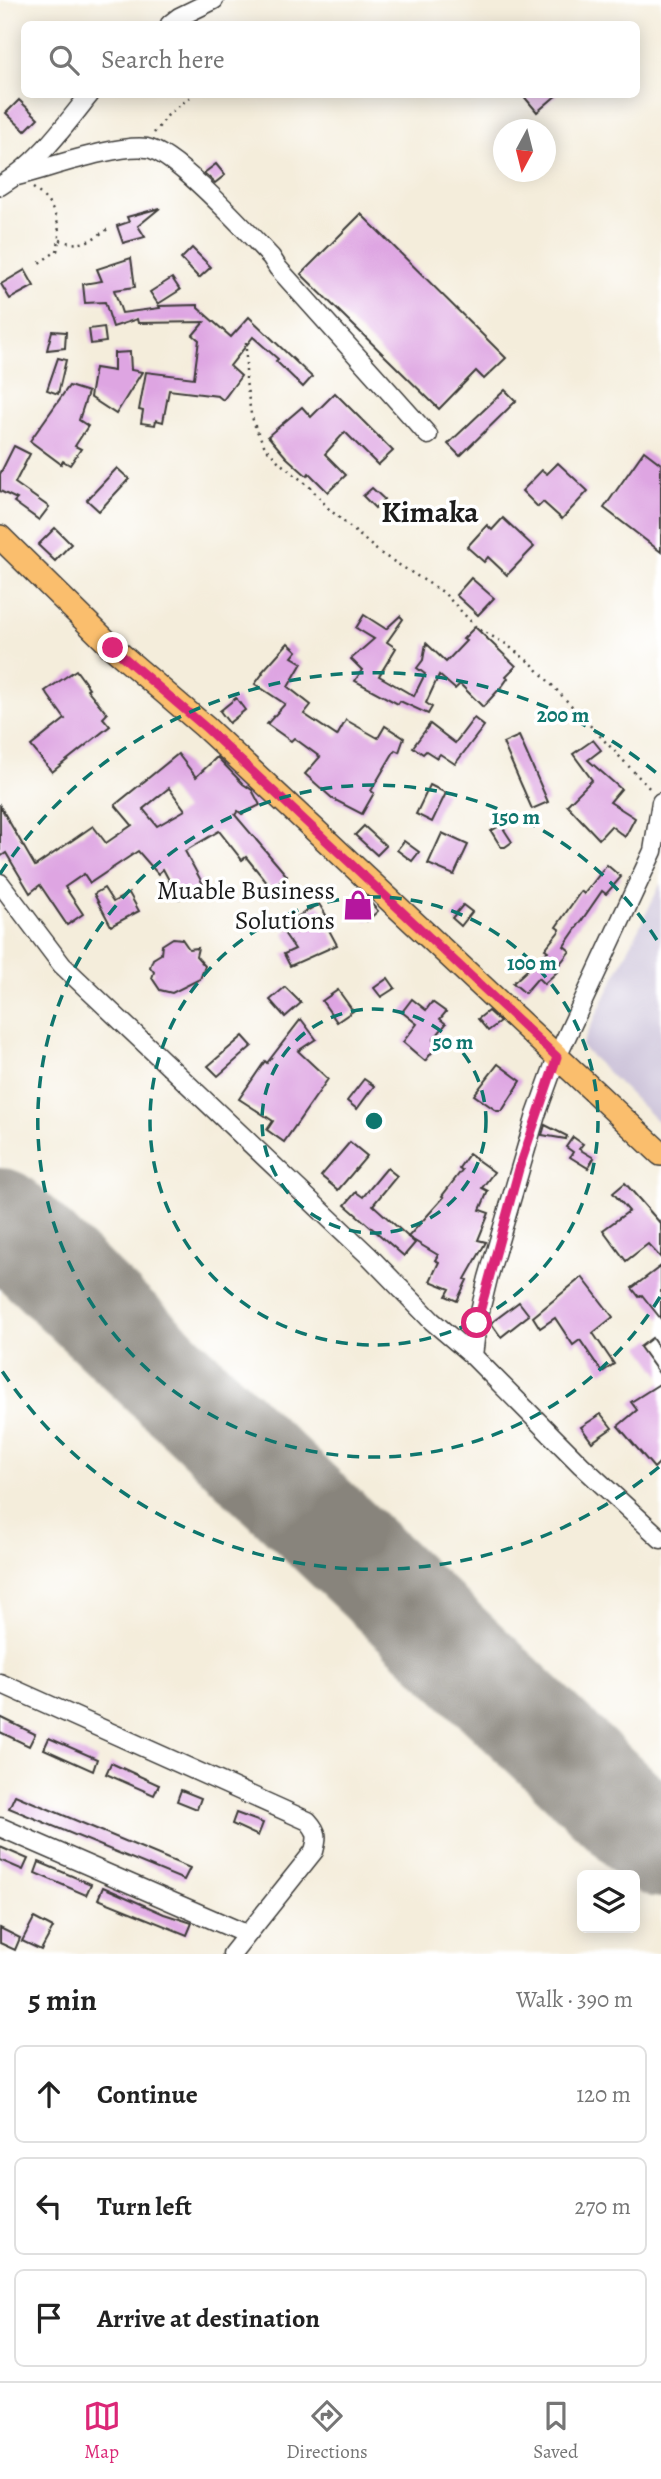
<!DOCTYPE html>
<meta charset="utf-8">
<style>
:root{--surface:#fff;--page:#f2f2f2;--text:#222;--muted:#767676;--line:#e0e0e0;--accent:#db2777}
body{margin:0;font-family:Alegreya,serif;background:var(--page);color:var(--text)}
.controls{position:absolute;right:21px;bottom:21px;display:grid;overflow:hidden;border-radius:10px;box-shadow:0 4px 18px #0003}
.controls button{width:63px;height:63px;display:grid;place-items:center;padding:0;border:0;border-bottom:2px solid var(--line);background:var(--surface);color:var(--text);font:35px sans-serif}
.compass{position:absolute;left:493px;top:119px;width:63px;height:63px;border-radius:50%;background:var(--surface);box-shadow:0 4px 18px #0003;rotate:187deg}
.stop{position:absolute;width:21px;height:21px;margin:-16px;border:5px solid #db2777;border-radius:50%;background:#fff}
.stop.end{background:#db2777;border-color:#fff;box-shadow:0 2px 7px #0008}
.list{margin:0;padding:0;list-style:none}
h2{display:flex;justify-content:space-between;align-items:center;height:91px;margin:0;padding:0 28px;font-size:30px}
h2 small{font-size:23px;font-weight:400;color:var(--muted)}
.list li{display:grid;grid-template-columns:46px 1fr auto;gap:21px;align-items:center;box-sizing:border-box;height:98px;margin:0 14px 14px;padding:0 14px;border:2px solid var(--line);border-radius:10px}
.list b{display:block;font-size:26px;white-space:nowrap}
.list em{font-size:23px;font-style:normal;color:var(--muted)}
.icon{flex:none;width:38px;height:38px;fill:none;stroke:currentColor;stroke-width:2;stroke-linecap:round;stroke-linejoin:round}
.map{position:relative;flex:none;width:661px;height:1954px;overflow:hidden}
.search{position:absolute;background:var(--surface);box-shadow:0 4px 18px #0003;left:21px;right:21px;top:21px;height:77px;display:flex;align-items:center;gap:18px;box-sizing:border-box;padding:0 24px;border-radius:10px;color:var(--muted);font-size:26px}
.sheet{height:427px;background:var(--surface)}
nav{display:flex;justify-content:space-around;align-items:center;box-sizing:border-box;height:98px;border-top:2px solid var(--line);background:var(--surface);font-size:19px;color:var(--muted)}
nav a{display:grid;justify-items:center;gap:4px}
nav .on{color:var(--accent)}
.map>svg:first-child{display:block}
.industrial{fill:#c9bfd7}
.lines{fill:none;stroke-linecap:round;stroke-linejoin:round}
.runway{stroke:#88847c;stroke-width:102}
.building{fill:#dea5e2;fill-rule:evenodd}
.minor-casing{stroke:#3c3b39;stroke-width:21}
.major-casing{stroke:#3c3b39;stroke-width:26}
.path{stroke:#3c3b39;stroke-width:2.5;stroke-dasharray:2 5;stroke-linecap:butt}
.minor{stroke:#fff;stroke-width:18}
.major{stroke:#fabe6d;stroke-width:23}
.route{stroke:#db2777;stroke-width:9}
.ring{fill:none;stroke:#0f766e;stroke-width:3.5;stroke-dasharray:12 9}
.labels{text-anchor:middle;stroke-width:7;stroke-linejoin:round;paint-order:stroke}
.poi-label{font-size:26px;fill:#1c1c1c;stroke:#fff;text-anchor:end}
.quarter-label{font-size:30px;font-weight:bold;fill:#1c1c1c;stroke:#fff}
.centre{fill:#0f766e;stroke:#fff;stroke-width:3.5}
.ring-label{font-size:21px;text-anchor:middle;font-weight:bold;fill:#0f766e;stroke:#fff;stroke-width:7;stroke-linejoin:round;paint-order:stroke}
</style>
<div class="map">
<svg width="661" height="1954" viewBox="0 0 661 1954">
<rect width="100%" height="100%" fill="#fff"/>
<filter id="ink" filterUnits="userSpaceOnUse"><feTurbulence type="fractalNoise" baseFrequency=".0143" numOctaves="2"/><feDisplacementMap in="SourceGraphic" scale="14" xChannelSelector="R" yChannelSelector="G"/><feConvolveMatrix kernelMatrix="1 2 1 2 8 2 1 2 1" color-interpolation-filters="sRGB"/></filter>
<filter id="wash" filterUnits="userSpaceOnUse"><feTurbulence type="fractalNoise" baseFrequency=".00686" numOctaves="4" result="noise"/><feDisplacementMap in="SourceGraphic" scale="28" xChannelSelector="R" yChannelSelector="G"/><feGaussianBlur stdDeviation="1.57" result="paint"/><feColorMatrix in="noise" values="0 0 0 0 0 0 0 0 0 0 0 0 0 0 0 0 0 1.4 0 .05"/><feComposite in="paint" operator="in"/></filter>
<g filter="url(#wash)">
<rect width="100%" height="100%" fill="#f4eddb"/>
<path class="industrial" d="M661,883V1125L581,1046Z"/>
<g class="lines">
<path class="runway" d="M0,1219L661,1847"/>
</g>
<g id="blocks">
<g class="building">
<path d="M522,94H558L537,112Z"/>
<path d="M19,100L38,118L25,131L6,113Z"/>
<path d="M216,164L225,175L215,183L204,173Z"/>
<path d="M160,208L138,226L145,237L123,243L117,226L129,222L127,217Z"/>
<path d="M361,214L506,358L484,379L476,371L439,409L301,274Z"/>
<path d="M192,248L211,267L199,278L181,259Z"/>
<path d="M131,258L135,287L114,290L122,313L160,308L159,306L198,305V308L231,337L249,317L312,377L303,387L276,361L278,359L253,337L230,366L241,376L223,400L218,396L169,390L163,422L156,420L155,425L141,423L143,411L139,410L146,372L194,378L199,340L193,335L204,322L138,323L137,319L113,327L105,302L85,303L83,284L102,281L97,269Z"/>
<path d="M25,270L34,286L10,299L1,284Z"/>
<path d="M172,278L180,290L158,304L150,292Z"/>
<path d="M104,327L106,342L91,344L89,329Z"/>
<path d="M52,331L66,332L65,348L47,350Z"/>
<path d="M130,352L131,370L142,372L116,414L90,397L95,368L114,371V353Z"/>
<path d="M58,358L66,360L58,394L47,390Z"/>
<path d="M69,386L88,392L79,420L88,426L75,446L81,449L70,465L63,461L61,464L30,441Z"/>
<path d="M505,390L516,401L460,456L448,444Z"/>
<path d="M335,393L393,451L378,465L345,432L325,454L346,475L328,492L309,473L307,476L286,457L268,436L302,407L311,417Z"/>
<path d="M14,446L30,454L15,483L49,507L39,520L14,502L17,499L0,491V474Z"/>
<path d="M644,451L661,464V552L604,508Z"/>
<path d="M558,463L588,491L562,519L543,502L538,507L522,491L542,470L547,474Z"/>
<path d="M117,468L129,479L99,511L87,500Z"/>
<path d="M372,488L384,499L375,508L363,496Z"/>
<path d="M503,518L534,547L507,575L488,557L484,562L467,547L487,525L492,530Z"/>
<path d="M55,528L71,544L55,561L38,545Z"/>
<path d="M471,578L494,598L478,615L456,595Z"/>
<path d="M364,615L386,629L400,616L403,619L387,642L396,648L379,676L414,696L425,674L417,668L423,660L426,643L446,662L466,641L463,639L475,627L516,666L506,676L508,678L503,685L483,707L460,684L455,689L439,675L426,703L432,707L428,714L400,701L398,704L355,681L362,670L351,659L374,639L356,628Z"/>
<path d="M288,643L297,651L292,657L302,663L288,687L311,705L304,714L337,736L346,720L378,738L385,726L404,738L399,752L395,750L371,791L374,793L362,814L333,799L305,774L320,757L294,738L291,741L267,724L285,704L255,684L263,673L262,672Z"/>
<path d="M76,670L89,688L87,689L107,714L103,718L110,726L52,772L31,746L65,719L45,691Z"/>
<path d="M236,698L245,710L229,723L220,711Z"/>
<path d="M474,718L484,726L455,764L440,754L437,758L426,751L423,754L413,747L430,724L455,743Z"/>
<path d="M519,736L548,802L532,809L503,743Z"/>
<path d="M593,740L601,750L588,760L621,789L610,802L635,818L625,837L611,826L599,839L567,805L592,780L573,754Z"/>
<path d="M178,754L196,777L217,757L243,784L252,790L260,805L242,814L238,811L235,815L287,876L272,889L246,857L242,860L219,831L185,851L204,886L179,899L163,869L158,874L138,851L90,883L84,874L65,887L83,914L67,925L40,885L30,893L6,853L0,857V806L35,866L93,826L106,843L132,825L115,805ZM169,788L185,810L157,826L143,809Z"/>
<path d="M430,785L446,793L432,822L416,814Z"/>
<path d="M501,825L512,842L505,847H501L491,831Z"/>
<path d="M364,826L386,846L377,855L355,835Z"/>
<path d="M442,833L468,845L454,875L428,864Z"/>
<path d="M404,841L419,852L412,861L397,850Z"/>
<path d="M607,865L621,877L606,894L602,891L564,946L570,951L555,970L557,972L544,984L538,978L525,993L513,983L548,951L545,949L560,930L556,927L581,891L584,894Z"/>
<path d="M104,888L113,902L129,893L139,911L111,926L94,894Z"/>
<path d="M368,900L378,911L367,921L357,909Z"/>
<path d="M319,904L326,915L322,917L337,945L290,966L284,954L295,949L284,933L294,925L290,921Z"/>
<path d="M463,905L472,912L461,926L452,918Z"/>
<path d="M173,938L182,939L189,949L198,948L196,956L205,966L200,979L172,993L160,990L152,978L154,972L150,967L153,959L161,954L162,945Z"/>
<path d="M388,978L395,988L381,997L374,988Z"/>
<path d="M285,987L301,1003L285,1017L270,1000Z"/>
<path d="M338,990L353,1011L337,1022L322,1001Z"/>
<path d="M412,999L426,1010L432,1002L446,1012L440,1019L446,1024L433,1040L438,1045L425,1061L403,1042L417,1024L402,1012Z"/>
<path d="M488,1011L500,1022L488,1031L478,1019Z"/>
<path d="M301,1019L316,1039L298,1051L328,1079L284,1142L267,1130L273,1121L239,1099L265,1061L267,1063Z"/>
<path d="M243,1036L252,1046L218,1076L208,1066Z"/>
<path d="M498,1064L521,1081L502,1111H497L474,1095Z"/>
<path d="M364,1079L374,1086L357,1109L347,1101Z"/>
<path d="M545,1125L567,1136L566,1139L542,1135Z"/>
<path d="M573,1137L583,1144L579,1149L594,1158L588,1168L570,1157L573,1152L566,1147Z"/>
<path d="M350,1142L367,1156L338,1190L321,1176Z"/>
<path d="M469,1154L494,1172L482,1188L488,1191L480,1210L489,1213L478,1240L486,1242L465,1279L467,1280L457,1301L446,1296L450,1289L430,1281L439,1262L435,1260L438,1255L408,1237L444,1197L442,1196L462,1170L459,1168Z"/>
<path d="M387,1168L397,1176L373,1205L415,1243L404,1256L345,1205L356,1192L363,1197Z"/>
<path d="M625,1183L661,1224V1258L648,1244L626,1261L603,1230L629,1211L613,1193Z"/>
<path d="M661,1266V1319L642,1295L639,1297L632,1288Z"/>
<path d="M582,1277L613,1317L593,1333L614,1364L602,1372L580,1340L573,1345L555,1318L540,1328L533,1317Z"/>
<path d="M519,1302L529,1315L501,1337L491,1323Z"/>
<path d="M652,1338L661,1351V1376L640,1347Z"/>
<path d="M661,1383V1461L654,1468L618,1426L637,1410L631,1402Z"/>
<path d="M601,1414L612,1428L592,1442L581,1427Z"/>
<path d="M0,1717L35,1734L29,1746L0,1732Z"/>
<path d="M49,1738L97,1759L93,1771L44,1749Z"/>
<path d="M111,1763L159,1785L154,1795L106,1774Z"/>
<path d="M181,1790L201,1798L197,1809L177,1801Z"/>
<path d="M15,1795L190,1868L184,1880L9,1808Z"/>
<path d="M236,1813L263,1823L258,1836L232,1824Z"/>
<path d="M0,1847L28,1859L23,1870L0,1860Z"/>
<path d="M39,1862L91,1884L86,1895L35,1873Z"/>
<path d="M103,1887L164,1914L192,1923L187,1935L98,1899Z"/>
<path d="M34,1918L53,1928L41,1950L22,1941Z"/>
<path d="M0,1928L20,1938L15,1950L0,1943Z"/>
</g>
</g>
</g>
<g filter="url(#ink)">
<use href="#blocks" fill-opacity="0" stroke="#3c3b39" stroke-width="2"/>
<g class="lines">
<g class="minor-casing">
<g id="minor">
<path d="M170,24L179,17L214,0"/>
<path d="M17,176C49,168 116,144 147,148C176,153 248,233 271,257L278,268L428,435"/>
<path d="M0,186C37,164 64,127 90,94"/>
<path d="M661,802L653,851L557,1057L536,1115L488,1278L477,1323L473,1356L581,1465L661,1539"/>
<path d="M0,883L62,965L369,1256L432,1321L473,1356"/>
<path d="M0,1683L308,1821C318,1832 318,1837 314,1851L232,1954"/>
<path d="M0,1827L246,1934"/>
</g>
</g>
<g class="major-casing">
<path id="major" d="M0,537L113,648L205,727L661,1154"/>
</g>
<g class="path">
<path d="M154,133L168,115L194,94"/>
<path d="M33,188C55,204 63,226 57,251L39,263"/>
<path d="M60,240C82,248 89,241 108,229"/>
<path d="M246,342V381L251,414L256,429L265,447L281,464L309,486L329,509L380,553L443,592L477,628L506,644L533,665L652,791"/>
</g>
<use href="#minor" class="minor"/>
<use href="#major" class="major"/>
</g>
</g>
<g class="lines" filter="url(#ink)">
<path class="route" d="M113,648L205,727L557,1057L519,1169L477,1323"/>
</g>
<g class="ring">
<circle cx="374" cy="1121" r="112"/>
<circle cx="374" cy="1121" r="224"/>
<path d="M660 1297A336 336 0 1 1 660 945"/>
<path d="M659 1467A448 448 0 0 1 0 1368M0 874A448 448 0 0 1 659 775"/>
</g>
<defs>
<g id="shop-bare" transform="scale(2.415)"><path d="M-5-2.5h2.3a2.7 3.5 0 0 1 5.4 0H5L5.5 6h-11ZM-1.5-2.5h3a1.5 2.3 0 0 0-3 0Z" fill="#b5179e" stroke="#fff" stroke-width="2.5" paint-order="stroke"/></g>
</defs>
<g fill-rule="evenodd">
<use href="#shop-bare" x="358" y="905"/>
</g>
<g class="labels">
<g class="poi-label">
<text x="335" y="899">Muable Business<tspan x="335" dy="30">Solutions</tspan></text>
</g>
<g class="quarter-label">
<text x="430" y="522">Kimaka</text>
</g>
</g>
<circle cx="374" cy="1121" r="10" class="centre"/>
<g class="ring-label">
<text x="563" y="722">200 m</text>
<text x="516" y="824">150 m</text>
<text x="532" y="970">100 m</text>
<text x="453" y="1049">50 m</text>
</g>
</svg>
<div class="controls">
<button><svg class="icon" aria-label="layers" viewBox="0 0 24 24"><path d="M12 4l9 5-9 5-9-5zM3 14l9 5 9-5"/></svg></button>
</div>
<svg class="compass" viewBox="-18 -18 36 36"><path d="M0-13l5 13h-10z" fill="#e53935"/><path d="M0 13l5-13h-10z" fill="#767676"/></svg>
<div class="stop" style="left:477px;top:1323px"></div>
<div class="stop end" style="left:113px;top:648px"></div>
<div class="search"><svg class="icon" aria-label="search" viewBox="0 0 24 24"><circle cx="10" cy="10" r="6"/><path d="M15 15l6 6"/></svg>Search here</div>
</div>
<section class="sheet">
<h2>5 min<small>Walk · 390 m</small></h2>
<ul class="list">
<li><svg class="icon" aria-label="ahead" viewBox="0 0 24 24"><path d="M12 20V5M6 11l6-6 6 6"/></svg><div><b>Continue</b></div><em>120 m</em></li>
<li><svg class="icon" aria-label="left" viewBox="0 0 24 24"><path d="M17 20v-9H6M10 6l-5 5 5 5"/></svg><div><b>Turn left</b></div><em>270 m</em></li>
<li><svg class="icon" aria-label="arrive" viewBox="0 0 24 24"><path d="M6 21V4h12l-3 4 3 4H6"/></svg><div><b>Arrive at destination</b></div></li>
</ul>
</section>
<nav>
<a class="on"><svg class="icon" aria-label="map" viewBox="0 0 24 24"><path d="M3 6l6-2 6 2 6-2v14l-6 2-6-2-6 2zM9 4v14M15 6v14"/></svg>Map</a>
<a><svg class="icon" aria-label="directions" viewBox="0 0 24 24"><path d="M12 3l9 9-9 9-9-9zM9 14v-3h6M13 9l2 2-2 2"/></svg>Directions</a>
<a><svg class="icon" aria-label="saved" viewBox="0 0 24 24"><path d="M7 4h10v16l-5-4-5 4z"/></svg>Saved</a>
</nav>
